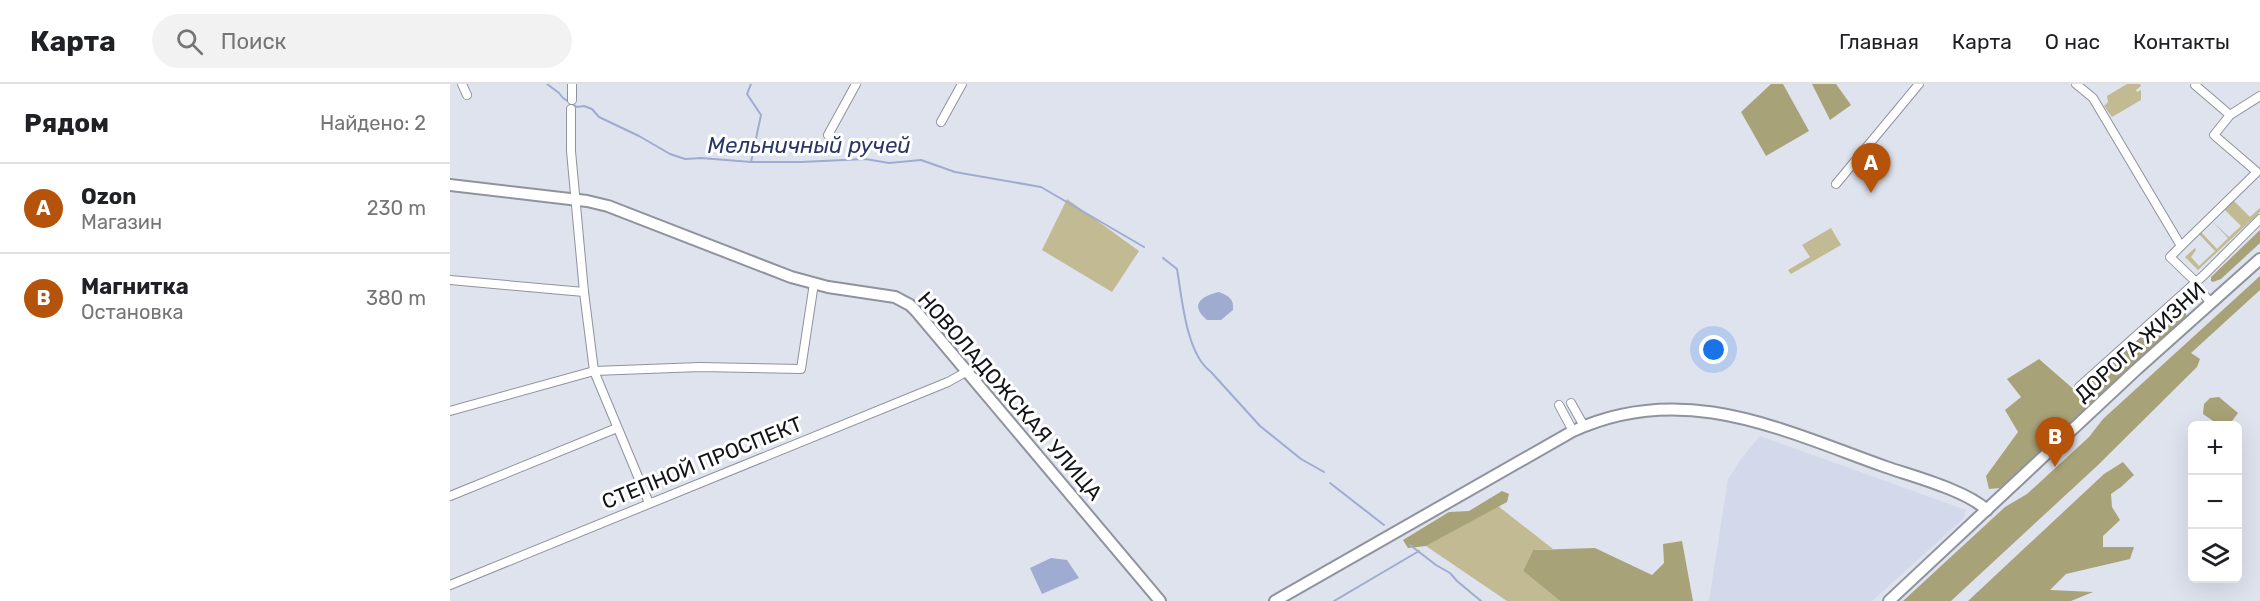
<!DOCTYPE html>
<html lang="ru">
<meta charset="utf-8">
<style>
:root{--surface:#fff;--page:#f2f2f2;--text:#202124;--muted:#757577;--line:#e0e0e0;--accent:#b45309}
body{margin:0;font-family:Rubik,sans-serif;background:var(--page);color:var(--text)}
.controls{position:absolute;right:18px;bottom:18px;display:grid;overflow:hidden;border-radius:9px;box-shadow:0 6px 24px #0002}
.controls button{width:54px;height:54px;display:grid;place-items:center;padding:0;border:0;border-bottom:2px solid var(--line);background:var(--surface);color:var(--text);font:30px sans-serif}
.you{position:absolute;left:1264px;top:266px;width:21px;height:21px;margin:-15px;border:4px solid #fff;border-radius:50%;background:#1a73e8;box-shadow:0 0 0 9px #1a73e833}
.badge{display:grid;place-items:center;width:39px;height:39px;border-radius:50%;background:var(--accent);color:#fff;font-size:20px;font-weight:700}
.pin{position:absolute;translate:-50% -50px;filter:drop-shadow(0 2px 3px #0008)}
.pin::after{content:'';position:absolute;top:32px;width:21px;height:18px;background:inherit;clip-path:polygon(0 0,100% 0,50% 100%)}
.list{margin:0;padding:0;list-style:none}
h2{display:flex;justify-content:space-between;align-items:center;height:78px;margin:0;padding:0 24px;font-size:26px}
h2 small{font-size:20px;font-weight:400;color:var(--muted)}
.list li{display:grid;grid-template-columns:39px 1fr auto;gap:18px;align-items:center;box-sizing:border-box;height:90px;padding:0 24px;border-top:2px solid var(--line)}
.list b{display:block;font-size:22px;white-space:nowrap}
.list p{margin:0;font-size:20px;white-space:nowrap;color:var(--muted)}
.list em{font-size:20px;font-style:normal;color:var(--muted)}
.icon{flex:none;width:33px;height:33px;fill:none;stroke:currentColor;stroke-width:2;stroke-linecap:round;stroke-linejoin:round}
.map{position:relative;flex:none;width:1810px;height:517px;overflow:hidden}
header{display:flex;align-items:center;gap:36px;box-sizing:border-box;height:84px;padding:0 30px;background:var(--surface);border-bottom:2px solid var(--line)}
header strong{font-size:28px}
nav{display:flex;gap:33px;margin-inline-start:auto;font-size:21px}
.search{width:420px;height:54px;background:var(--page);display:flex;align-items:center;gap:15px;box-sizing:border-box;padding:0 21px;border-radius:33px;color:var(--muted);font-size:22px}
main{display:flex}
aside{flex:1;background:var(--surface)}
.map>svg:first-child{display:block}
.built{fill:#d3d9eb}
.green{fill:#c1ba92}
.forest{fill:#a8a278}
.water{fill:#9fabd1}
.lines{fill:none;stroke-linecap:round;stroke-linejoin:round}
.stream{stroke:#9fabd1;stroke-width:2}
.street-casing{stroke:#8f939d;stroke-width:10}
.secondary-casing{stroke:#8f939d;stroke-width:14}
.street{stroke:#fff;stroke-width:8}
.secondary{stroke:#fff;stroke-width:10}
.labels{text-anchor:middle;stroke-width:6;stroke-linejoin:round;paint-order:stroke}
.street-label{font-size:21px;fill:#131418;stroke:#fff}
.water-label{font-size:22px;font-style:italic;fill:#2a3668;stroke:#fff}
</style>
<header>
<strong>Карта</strong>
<div class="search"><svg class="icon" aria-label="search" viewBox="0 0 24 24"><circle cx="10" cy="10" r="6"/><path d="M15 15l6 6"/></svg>Поиск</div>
<nav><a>Главная</a><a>Карта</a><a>О нас</a><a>Контакты</a></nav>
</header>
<main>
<aside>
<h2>Рядом<small>Найдено: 2</small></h2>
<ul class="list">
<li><span class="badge">A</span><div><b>Ozon</b><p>Магазин</p></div><em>230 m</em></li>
<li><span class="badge">B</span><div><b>Магнитка</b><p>Остановка</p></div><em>380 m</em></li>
</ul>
</aside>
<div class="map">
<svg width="1810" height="517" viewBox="0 0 1810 517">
<rect width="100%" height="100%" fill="#dfe3ee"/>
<path class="built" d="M1310,352L1516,426L1513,435L1422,517H1259L1278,395L1291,375Z"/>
<g class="green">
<path d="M1677,0H1690L1691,2L1686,6L1687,8L1691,6V16L1662,33L1654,22L1658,18L1657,12Z"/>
<path d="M617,115L689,167L662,208L592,166Z"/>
<path d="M1783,116L1800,133L1810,124V128L1748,186L1735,173L1745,164L1746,166L1741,173L1749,182L1765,167L1749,150L1751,148L1767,165L1778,154L1762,137L1779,153L1791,142L1774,125Z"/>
<path d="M1381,144L1391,161L1341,190L1338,186L1360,173L1352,161Z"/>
<path d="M1048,422L1103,465L1083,466L1073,487L1110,517H1057L976,462Z"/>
</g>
<g class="forest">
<path d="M1321,0H1333L1359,47L1316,72L1291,28Z"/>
<path d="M1362,0H1386L1401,21L1380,36Z"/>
<path d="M1810,146V159L1771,195L1763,198L1761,197V193Z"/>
<path d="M1810,192V206L1741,269L1750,275L1747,283L1647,382L1501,517H1453L1555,423L1577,410L1639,353L1653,335Z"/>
<path d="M1727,221L1736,228V236L1550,404L1539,405L1536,392L1568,348L1555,326L1571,313L1557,295L1589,275L1628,309Z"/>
<path d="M1769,313L1788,329L1779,341H1769L1753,330L1754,320L1760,314Z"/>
<path d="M1673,378L1684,391L1671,403L1661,410L1662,423L1670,436L1653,452V463H1684L1680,475L1616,490L1600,506L1643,508L1621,517H1518L1654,390Z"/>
<path d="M1052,407L1059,410L1057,418L976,462L958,464L953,456L999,428L1019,427Z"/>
<path d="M1232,457L1243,517H1110L1073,487L1083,466L1145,464L1202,491L1214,479L1213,460Z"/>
</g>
<g class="water">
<path d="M769,208C779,212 784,215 783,226L771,236H757C739,221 751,212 769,208Z"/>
<path d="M601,474L617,476L629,494L592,510L580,484Z"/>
</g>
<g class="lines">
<g class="stream">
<path d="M97,0L109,9L113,14L127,23L134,22L142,25L149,33L189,52L220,70L235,75L251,74L301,78H351L415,75L439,79L471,76L505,88L591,103L694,163"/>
<path d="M301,0L297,10L311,31L301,78"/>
<path d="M713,174L727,185C732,214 736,270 761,288L810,342L851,375L874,388"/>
<path d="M880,399L934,441"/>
<path d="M960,461L986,481L1000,489L1007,497L1031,517"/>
<path d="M884,517L969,467"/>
</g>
<g class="street-casing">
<g id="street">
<path d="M12,0L17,11"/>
<path d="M1626,0L1643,14L1731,162L1720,173L1746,198"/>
<path d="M1745,1L1780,31"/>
<path d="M122,16V0"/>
<path d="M121,25V67L134,208L144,287L199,419"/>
<path d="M491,38L512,0"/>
<path d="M378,51L406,0"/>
<path d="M1386,100L1469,0"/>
<path d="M1731,162L1807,88L1764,51L1780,31L1810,12"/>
<path d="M0,196L134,208"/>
<path d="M1744,199L1761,219"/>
<path d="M1629,303L1754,191L1810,135"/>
<path d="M1121,319L1134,342"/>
<path d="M1109,321L1123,347"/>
<path d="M0,327L144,287L250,283L351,285L364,199"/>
<path d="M0,412L167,344"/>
<path d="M0,501L498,298L516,288"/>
</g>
</g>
<g class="secondary-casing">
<g id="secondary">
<path d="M0,101L137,117L158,122L341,193L378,203L445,213L460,221L466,227L710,517"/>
<path d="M825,517L1123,347C1233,296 1332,346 1436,383C1465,393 1515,406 1537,426"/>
<path d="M1439,517L1687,285L1810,175"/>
</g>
</g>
<use href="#street" class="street"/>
<use href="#secondary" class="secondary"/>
</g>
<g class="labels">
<g class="street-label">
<text transform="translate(1690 258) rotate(-42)" y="7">ДОРОГА ЖИЗНИ</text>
<text transform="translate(560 312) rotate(49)" y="7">НОВОЛАДОЖСКАЯ УЛИЦА</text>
<text transform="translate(252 379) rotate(-22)" y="7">СТЕПНОЙ ПРОСПЕКТ</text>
</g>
<g class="water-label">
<text x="359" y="69">Мельничный ручей</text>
</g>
</g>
</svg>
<div class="controls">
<button>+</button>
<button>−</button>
<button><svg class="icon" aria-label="layers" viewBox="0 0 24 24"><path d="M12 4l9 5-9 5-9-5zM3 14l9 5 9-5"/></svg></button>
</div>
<div class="you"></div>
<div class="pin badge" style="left:1421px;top:109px">A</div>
<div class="pin badge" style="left:1605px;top:383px">B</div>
</div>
</main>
